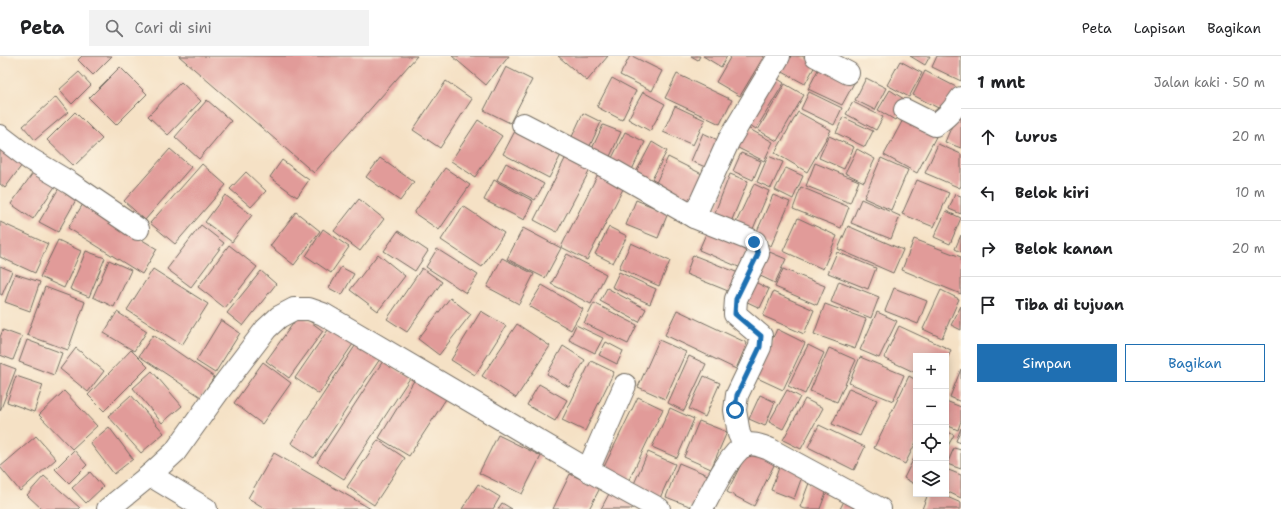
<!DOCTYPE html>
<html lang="id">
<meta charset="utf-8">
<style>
:root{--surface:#fff;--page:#f2f2f2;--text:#202124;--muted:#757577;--line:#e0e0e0;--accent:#1f6fb2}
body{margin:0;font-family:"Shantell Sans",sans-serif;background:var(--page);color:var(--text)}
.controls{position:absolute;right:12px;bottom:12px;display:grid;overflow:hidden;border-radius:0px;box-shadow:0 2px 10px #0003}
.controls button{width:36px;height:36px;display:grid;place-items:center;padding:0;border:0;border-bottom:1px solid var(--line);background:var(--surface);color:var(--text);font:20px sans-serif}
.stop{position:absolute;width:12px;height:12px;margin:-9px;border:3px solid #1f6fb2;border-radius:50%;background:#fff}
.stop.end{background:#1f6fb2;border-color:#fff;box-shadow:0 1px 4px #0008}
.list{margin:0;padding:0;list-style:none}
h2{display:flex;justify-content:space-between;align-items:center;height:52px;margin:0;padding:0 16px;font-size:17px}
h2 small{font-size:13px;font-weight:400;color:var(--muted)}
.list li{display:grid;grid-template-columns:26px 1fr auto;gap:12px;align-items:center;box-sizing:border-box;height:56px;padding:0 16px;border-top:1px solid var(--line)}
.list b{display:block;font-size:15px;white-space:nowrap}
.list em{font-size:13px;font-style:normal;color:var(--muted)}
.actions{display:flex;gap:8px;padding:12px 16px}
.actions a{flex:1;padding:9px 0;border:1px solid var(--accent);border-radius:0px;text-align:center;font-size:14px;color:var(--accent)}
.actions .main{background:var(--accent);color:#fff}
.icon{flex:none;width:22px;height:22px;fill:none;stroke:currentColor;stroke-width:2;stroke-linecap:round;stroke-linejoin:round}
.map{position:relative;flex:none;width:961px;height:453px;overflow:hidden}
header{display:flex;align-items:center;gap:24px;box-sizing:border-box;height:56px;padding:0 20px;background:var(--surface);border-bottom:1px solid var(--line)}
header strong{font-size:19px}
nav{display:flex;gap:22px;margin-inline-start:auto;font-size:14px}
.search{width:280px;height:36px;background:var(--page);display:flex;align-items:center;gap:10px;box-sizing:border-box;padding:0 14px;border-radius:0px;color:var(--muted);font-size:15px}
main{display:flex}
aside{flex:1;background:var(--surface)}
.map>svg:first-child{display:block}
.building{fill:#e19b99}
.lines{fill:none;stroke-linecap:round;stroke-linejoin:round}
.street-casing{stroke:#726b61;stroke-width:24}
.street{stroke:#fff;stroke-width:22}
.route{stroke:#1f6fb2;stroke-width:5}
</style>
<header>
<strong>Peta</strong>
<div class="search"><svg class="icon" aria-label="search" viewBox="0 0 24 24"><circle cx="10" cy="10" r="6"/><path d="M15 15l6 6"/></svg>Cari di sini</div>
<nav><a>Peta</a><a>Lapisan</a><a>Bagikan</a></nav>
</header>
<main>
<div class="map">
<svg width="961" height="453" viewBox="0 0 961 453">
<rect width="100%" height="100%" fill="#fcf5e5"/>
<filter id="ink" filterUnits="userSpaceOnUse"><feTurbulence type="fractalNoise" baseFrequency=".025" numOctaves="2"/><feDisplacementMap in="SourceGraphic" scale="8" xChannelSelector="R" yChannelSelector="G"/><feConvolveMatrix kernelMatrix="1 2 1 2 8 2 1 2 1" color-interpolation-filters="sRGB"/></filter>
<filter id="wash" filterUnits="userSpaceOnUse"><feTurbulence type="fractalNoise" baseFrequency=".012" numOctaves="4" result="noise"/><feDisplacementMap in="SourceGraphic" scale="16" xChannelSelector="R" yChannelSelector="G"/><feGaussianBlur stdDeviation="0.9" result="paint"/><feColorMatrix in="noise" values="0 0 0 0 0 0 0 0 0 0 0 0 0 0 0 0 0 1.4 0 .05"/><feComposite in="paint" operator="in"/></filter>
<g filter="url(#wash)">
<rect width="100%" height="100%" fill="#f5e1c5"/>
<g id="blocks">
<g class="building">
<path d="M82,0H112L93,19L78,4Z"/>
<path d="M179,0H417L314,117Z"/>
<path d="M452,0H509L486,29Z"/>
<path d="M558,0H608L587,25Z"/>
<path d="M630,0H632L662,15L652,35L620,19Z"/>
<path d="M691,0H700L698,4Z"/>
<path d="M703,0H727L721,11Z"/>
<path d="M731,0H764L740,40L716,26Z"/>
<path d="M784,0H802L816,8L805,28L777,13Z"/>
<path d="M910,0H930L925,9Z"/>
<path d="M937,0H961V25L932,11Z"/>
<path d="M900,5L922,17L909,41L887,29Z"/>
<path d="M820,10L854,27L842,49L808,33Z"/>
<path d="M120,11L147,38L116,69L89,42Z"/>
<path d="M506,11L532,24L510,67L484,54Z"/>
<path d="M925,15L958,32L946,56L913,39Z"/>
<path d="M79,16L91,29L72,48L59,34Z"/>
<path d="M677,18L732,44L720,68L665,42Z"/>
<path d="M772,19L784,27L756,73L744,65Z"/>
<path d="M612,22L636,35L622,64L597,51Z"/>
<path d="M866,22L886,32L875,54L855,44Z"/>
<path d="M446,25L472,43L440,92L413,74Z"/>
<path d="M181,26L201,45L168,79L148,60Z"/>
<path d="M785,28L804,39L777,85L758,74Z"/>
<path d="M890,34L907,45L895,64L878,54Z"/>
<path d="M643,36L665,48L650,75L628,63Z"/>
<path d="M809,36L842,52L834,69L801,53Z"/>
<path d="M56,41L68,56L35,84L23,70Z"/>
<path d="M207,44L231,65L199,103L175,81Z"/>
<path d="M853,46L883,61L876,74L846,58Z"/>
<path d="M675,50L705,64L693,89L663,76Z"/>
<path d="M75,56L102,83L74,110L47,84Z"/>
<path d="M798,56L831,74L807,116L775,97Z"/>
<path d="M583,57L601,66L588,94L570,85Z"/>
<path d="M906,58L939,75L917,117L884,99Z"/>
<path d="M956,60L961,62V92L945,86Z"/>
<path d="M843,61L873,75L865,91L836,77Z"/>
<path d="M478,64L502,80L475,121L451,105Z"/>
<path d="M603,69L621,76L608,105L590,97Z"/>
<path d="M742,69L773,86L764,105L732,89Z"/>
<path d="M515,75L561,99L549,122L503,98Z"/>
<path d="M625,76L645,86L631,116L610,106Z"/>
<path d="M703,77L722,86L710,113L691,105Z"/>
<path d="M829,80L854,91L844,113L819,102Z"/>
<path d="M0,86L25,105L5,132L0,128Z"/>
<path d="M652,86L667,95L650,127L634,120Z"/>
<path d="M938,88L961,98V129L960,132L925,117Z"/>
<path d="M170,93L191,111L145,164L124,145Z"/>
<path d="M857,93L875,103L864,126L845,117Z"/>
<path d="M741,97L761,105L753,124L733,115Z"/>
<path d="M567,99L591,112L557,176L534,164Z"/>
<path d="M768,100L783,106L771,132L757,126Z"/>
<path d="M668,101L706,120L693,147L655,129Z"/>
<path d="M380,102L414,126L400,145L366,121Z"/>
<path d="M881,102L908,114L891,154L864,142Z"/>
<path d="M282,104L309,124L297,141L270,121Z"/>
<path d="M506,107L544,128L535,144L497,124Z"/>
<path d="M815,107L859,125L850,147L806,130Z"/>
<path d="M202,108L226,129L175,188L150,167Z"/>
<path d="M445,112L470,129L439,174L414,157Z"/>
<path d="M786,112L803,120L793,143L775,134Z"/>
<path d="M35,114L56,129L33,163L11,148Z"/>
<path d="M246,116L266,135L251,151L230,133Z"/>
<path d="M598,118L624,131L587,204L561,191Z"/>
<path d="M730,118L748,125L729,171L712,164Z"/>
<path d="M494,124L533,145L524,164L484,144Z"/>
<path d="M917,124L949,137L934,171L902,158Z"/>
<path d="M754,128L769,135L750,180L733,173Z"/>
<path d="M801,131L849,151L841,172L793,153Z"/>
<path d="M59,132L77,142L58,176L39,166Z"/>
<path d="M955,138L961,140V158L949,153Z"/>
<path d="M225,139L252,159L232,186L205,166Z"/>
<path d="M773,139L790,146L771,190L754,182Z"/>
<path d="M359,143L384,163L360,195L334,175Z"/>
<path d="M861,143L900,160L891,183L851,167Z"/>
<path d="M636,144L668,157L658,182L626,169Z"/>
<path d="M83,148L157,193L142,218L68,172Z"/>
<path d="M463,150L504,177L482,211L441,184Z"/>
<path d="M946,155L961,162L950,188L934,181Z"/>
<path d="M296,156L320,175L294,209L270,190Z"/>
<path d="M798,162L837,180L823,213L783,195Z"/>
<path d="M0,166L48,188L35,217L0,201Z"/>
<path d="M201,169L224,187L191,231L167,213Z"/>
<path d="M848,170L903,194L893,217L838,193Z"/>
<path d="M609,171L627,180L613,207L595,198Z"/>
<path d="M523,172L561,192L545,222L507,203Z"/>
<path d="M323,173L349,191L331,217L306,200Z"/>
<path d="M708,173L750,190L741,212L699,194Z"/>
<path d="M398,175L428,195L415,215L384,195Z"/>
<path d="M961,179V196L955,193Z"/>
<path d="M914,183L961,201V238L902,214Z"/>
<path d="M58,184L81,195L64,232L40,221Z"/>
<path d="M631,187L670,205L659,230L619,212Z"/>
<path d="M229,189L257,211L225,252L198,231Z"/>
<path d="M437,193L478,219L466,237L426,211Z"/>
<path d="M765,194L786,203L775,227L754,217Z"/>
<path d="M86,195L105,202L89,241L70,233Z"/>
<path d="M837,196L876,212L868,233L828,217Z"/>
<path d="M378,198L405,220L378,255L350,234Z"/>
<path d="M567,198L606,218L591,248L551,228Z"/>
<path d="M693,199L741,218L733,237L686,218Z"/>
<path d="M502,202L534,218L519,248L487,231Z"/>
<path d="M109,204L131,214L114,251L93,241Z"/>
<path d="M0,210L12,215L2,239L0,238Z"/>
<path d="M341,211L354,218L342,239L329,232Z"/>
<path d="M422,212L442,226L407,276L387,263Z"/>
<path d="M153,213L208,248L182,289L127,254Z"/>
<path d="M783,213L825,230L817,249L775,231Z"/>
<path d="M261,215L276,228L243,270L227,257Z"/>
<path d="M619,216L656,233L650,248L612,231Z"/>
<path d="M15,218L40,226L30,255L5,246Z"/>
<path d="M749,223L769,233L760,252L739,242Z"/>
<path d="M839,225L879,241L871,262L831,246Z"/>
<path d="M542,229L583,253L571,274L529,250Z"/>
<path d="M45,231L85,246L68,294L27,279Z"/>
<path d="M607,232L646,253L639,266L600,245Z"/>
<path d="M894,232L927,245L918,268L885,255Z"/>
<path d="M941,234L959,243L942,282L923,273Z"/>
<path d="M773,236L814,254L804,278L763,260Z"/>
<path d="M450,242L471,258L439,299L418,283Z"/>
<path d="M594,247L637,269L628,288L584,267Z"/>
<path d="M825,248L866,263L855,293L814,278Z"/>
<path d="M961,250V274L951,269Z"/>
<path d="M677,254L747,287L736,313L665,279Z"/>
<path d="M481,255L506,270L475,319L451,304Z"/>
<path d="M117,256L147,275L134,295L104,277Z"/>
<path d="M877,256L897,265L879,302L860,294Z"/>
<path d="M300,258L323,275L289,322L266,305Z"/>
<path d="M221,264L240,277L215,317L196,305Z"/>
<path d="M517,268L550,290L516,342L482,320Z"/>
<path d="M576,269L603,282L595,297L569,284Z"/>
<path d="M899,270L951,294L946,305V300H916V317L884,302Z"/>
<path d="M330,271L353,288L319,338L295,322Z"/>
<path d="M777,273L805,287L783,334L755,321Z"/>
<path d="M3,274L22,281L13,304L0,299V281Z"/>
<path d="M153,279L214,321L201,341L139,300Z"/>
<path d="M27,284L62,297L54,319L19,306Z"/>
<path d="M659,284L686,296L665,343L638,331Z"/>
<path d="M606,286L623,295L617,308L599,299Z"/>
<path d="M357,287L380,303L314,402L291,387Z"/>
<path d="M808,289L824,297L805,338L788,330Z"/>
<path d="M563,290L585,304L569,331L547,318Z"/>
<path d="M76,292L104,315L88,336L60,313Z"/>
<path d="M829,292L856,304L837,346L810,335Z"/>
<path d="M131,294L148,311L104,355L88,339Z"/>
<path d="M689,300L706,308L684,355L668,347Z"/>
<path d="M860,301L904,319L893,345L849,327Z"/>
<path d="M383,305L410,322L344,423L317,406Z"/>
<path d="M591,305L614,316L585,375L562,364Z"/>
<path d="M263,306L291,327L262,368L234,347Z"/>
<path d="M0,307L16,313L0,355Z"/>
<path d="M961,313V346L950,341Z"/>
<path d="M152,315L182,350L162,367L133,332Z"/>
<path d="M16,320L43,329L34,356L7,346Z"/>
<path d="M704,320L720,327L705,361L689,353Z"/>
<path d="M909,320L916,324V386L905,408L874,392Z"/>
<path d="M415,323L446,343L409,400L379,382Z"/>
<path d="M539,328L567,344L555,365L527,349Z"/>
<path d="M849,332L877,344L860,380L832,368Z"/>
<path d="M787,334L800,341L783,373L769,366Z"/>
<path d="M64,335L97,370L72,393L39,359Z"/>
<path d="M131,339L164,377L141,397L108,360Z"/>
<path d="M760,339L775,346L765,370L749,363Z"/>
<path d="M638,341L663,353L627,428L602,415Z"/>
<path d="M805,343L823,352L801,393L783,384Z"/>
<path d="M946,345L961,351V365L958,374L946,369Z"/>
<path d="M670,352L694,363L677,402L652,391Z"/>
<path d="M699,365L727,376L711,413L684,401Z"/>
<path d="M819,369L865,391L854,414L808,391Z"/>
<path d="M109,371L133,403L114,418L90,387Z"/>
<path d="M961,372V387L956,385Z"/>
<path d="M946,375L954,379L946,393Z"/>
<path d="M498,379L541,400L522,438L479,417Z"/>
<path d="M36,380L56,403L20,435L0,411Z"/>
<path d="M378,384L405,402L374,449L347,431Z"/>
<path d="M751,389L777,403L754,450L727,436Z"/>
<path d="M954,392L961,394V413L947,408Z"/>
<path d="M74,394L87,409L69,427L55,413Z"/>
<path d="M648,396L675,408L660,442L633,430Z"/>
<path d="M274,397L371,453H266L248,442Z"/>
<path d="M916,398V429L904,422Z"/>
<path d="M781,406L804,415L794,443L771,434Z"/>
<path d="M679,407L710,420L697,453L666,441Z"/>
<path d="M946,413L961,419V442L946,435Z"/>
<path d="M90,416L103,431L86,447L72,432Z"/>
<path d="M570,418L600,432L589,453H553Z"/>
<path d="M44,420L80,452L79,453H42L27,439Z"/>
<path d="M809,427L827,434L820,453H805L800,451Z"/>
<path d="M478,428L500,441L493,453H462Z"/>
<path d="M611,434L635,446L632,453H601Z"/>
<path d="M928,438H940L961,447V453H922Z"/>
<path d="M844,445L859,453H840Z"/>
<path d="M502,447L512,453H498Z"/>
</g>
</g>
</g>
<g filter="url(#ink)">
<use href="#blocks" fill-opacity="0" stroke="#726b61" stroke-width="1"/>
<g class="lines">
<g class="street-casing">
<g id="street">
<path d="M816,0L848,17"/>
<path d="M905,54L935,69C948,60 952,55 961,42"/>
<path d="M523,68L612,114L694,161L744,181L755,186L758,198L736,243L735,258L761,280L760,291L737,339L735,354L739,378L745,390"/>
<path d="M0,80L30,103L70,127L138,173"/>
<path d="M694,161L729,84L779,0"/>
<path d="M588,414L625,329"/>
<path d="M150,419L206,453"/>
<path d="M108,453L150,419L175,396L218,336L266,273L279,261L294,253H309L323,258L588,414L659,453"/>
<path d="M702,453C711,437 729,398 744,390C753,386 761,390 769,393L880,453"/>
</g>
</g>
<use href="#street" class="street"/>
</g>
</g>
<g class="lines" filter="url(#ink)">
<path class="route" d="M735,354L737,339L760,291L761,280L735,258L736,243L758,198L754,186"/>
</g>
</svg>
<div class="controls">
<button>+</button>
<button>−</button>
<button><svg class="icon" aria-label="locate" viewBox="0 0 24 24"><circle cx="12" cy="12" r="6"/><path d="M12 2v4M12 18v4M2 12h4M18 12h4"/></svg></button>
<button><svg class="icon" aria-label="layers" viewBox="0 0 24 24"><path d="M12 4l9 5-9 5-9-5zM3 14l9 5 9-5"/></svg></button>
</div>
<div class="stop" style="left:735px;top:354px"></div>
<div class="stop end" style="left:754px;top:186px"></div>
</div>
<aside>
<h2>1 mnt<small>Jalan kaki · 50 m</small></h2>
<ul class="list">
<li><svg class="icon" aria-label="ahead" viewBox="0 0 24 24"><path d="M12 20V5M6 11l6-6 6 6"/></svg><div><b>Lurus</b></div><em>20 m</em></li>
<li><svg class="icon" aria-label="left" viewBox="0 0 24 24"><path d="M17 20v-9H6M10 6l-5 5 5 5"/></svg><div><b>Belok kiri</b></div><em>10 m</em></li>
<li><svg class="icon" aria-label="right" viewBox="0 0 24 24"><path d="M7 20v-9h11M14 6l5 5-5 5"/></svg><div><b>Belok kanan</b></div><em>20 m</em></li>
<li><svg class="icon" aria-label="arrive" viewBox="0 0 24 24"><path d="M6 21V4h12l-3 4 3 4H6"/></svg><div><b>Tiba di tujuan</b></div></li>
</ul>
<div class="actions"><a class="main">Simpan</a><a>Bagikan</a></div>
</aside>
</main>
